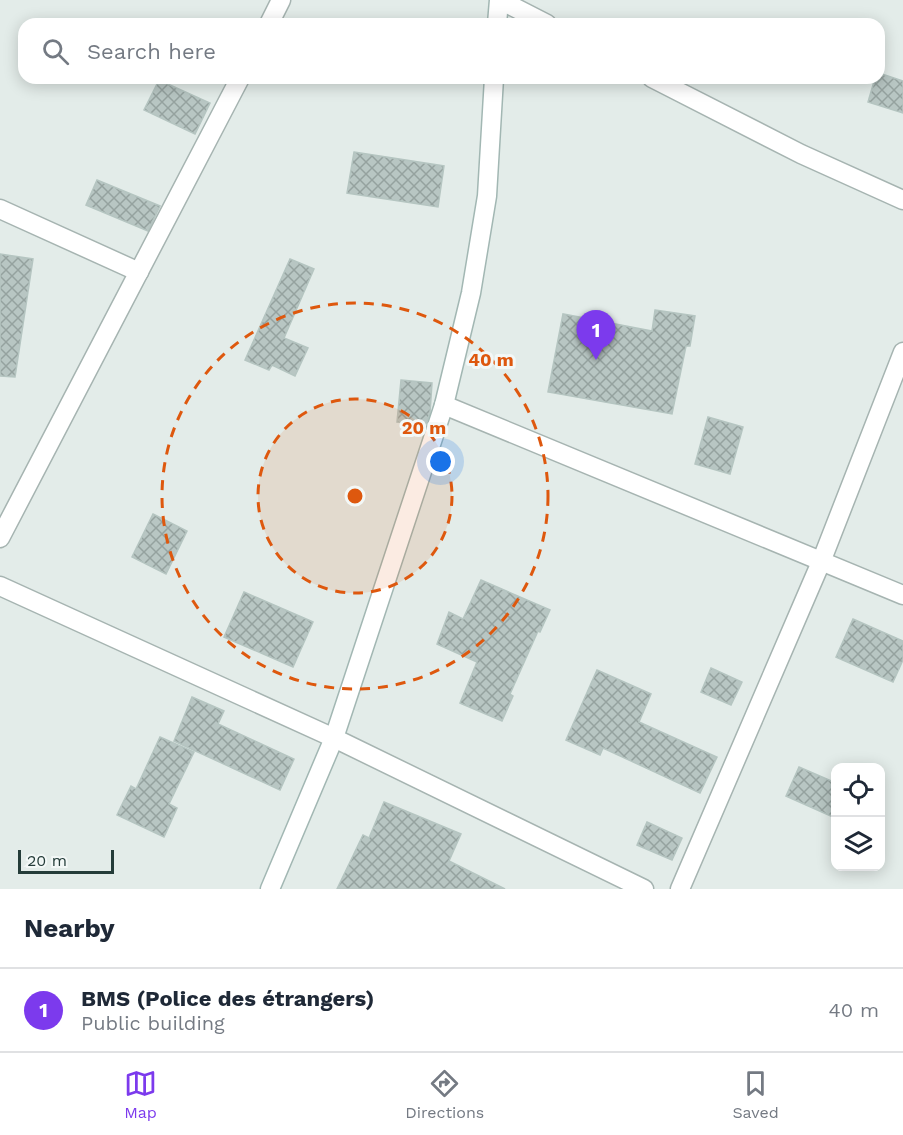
<!DOCTYPE html>
<meta charset="utf-8">
<style>
:root{--surface:#fff;--page:#f2f2f3;--text:#1f2937;--muted:#747a83;--line:#e0e1e3;--accent:#7c3aed}
body{margin:0;font-family:"Work Sans",sans-serif;background:var(--page);color:var(--text)}
.controls{position:absolute;right:18px;bottom:18px;display:grid;overflow:hidden;border-radius:12px;box-shadow:0 3px 15px #0003}
.controls button{width:54px;height:54px;display:grid;place-items:center;padding:0;border:0;border-bottom:2px solid var(--line);background:var(--surface);color:var(--text);font:30px sans-serif}
.scale{position:absolute;left:18px;bottom:15px;width:96px;box-sizing:border-box;padding-left:6px;border:3px solid #243c39;border-top:0;font-size:16px;line-height:21px;white-space:nowrap;color:#243c39;-webkit-text-stroke:4px #f3f8f7;paint-order:stroke}
.you{position:absolute;left:441px;top:462px;width:21px;height:21px;margin:-15px;border:4px solid #fff;border-radius:50%;background:#1a73e8;box-shadow:0 0 0 9px #1a73e833}
.badge{display:grid;place-items:center;width:39px;height:39px;border-radius:50%;background:var(--accent);color:#fff;font-size:20px;font-weight:700}
.pin{position:absolute;translate:-50% -50px;filter:drop-shadow(0 2px 3px #0008)}
.pin::after{content:'';position:absolute;top:32px;width:21px;height:18px;background:inherit;clip-path:polygon(0 0,100% 0,50% 100%)}
.list{margin:0;padding:0;list-style:none}
h2{display:flex;justify-content:space-between;align-items:center;height:78px;margin:0;padding:0 24px;font-size:26px}
h2 small{font-size:20px;font-weight:400;color:var(--muted)}
.list li{display:grid;grid-template-columns:39px 1fr auto;gap:18px;align-items:center;box-sizing:border-box;height:84px;padding:0 24px;border-top:2px solid var(--line)}
.list b{display:block;font-size:22px;white-space:nowrap}
.list p{margin:0;font-size:20px;white-space:nowrap;color:var(--muted)}
.list em{font-size:20px;font-style:normal;color:var(--muted)}
.icon{flex:none;width:33px;height:33px;fill:none;stroke:currentColor;stroke-width:2;stroke-linecap:round;stroke-linejoin:round}
.map{position:relative;flex:none;width:903px;height:889px;overflow:hidden}
.search{position:absolute;background:var(--surface);box-shadow:0 3px 15px #0003;left:18px;right:18px;top:18px;height:66px;display:flex;align-items:center;gap:15px;box-sizing:border-box;padding:0 21px;border-radius:18px;color:var(--muted);font-size:22px}
.sheet{height:162px;background:var(--surface)}
nav{display:flex;justify-content:space-around;align-items:center;box-sizing:border-box;height:84px;border-top:2px solid var(--line);background:var(--surface);font-size:16px;color:var(--muted)}
nav a{display:grid;justify-items:center;gap:3px}
nav .on{color:var(--accent)}
.map>svg:first-child{display:block}
.building{fill:url(#building-cross-hatch);stroke:#b5c5c1;stroke-width:1.5}
.lines{fill:none;stroke-linecap:round;stroke-linejoin:round}
.street-casing{stroke:#a6b4b1;stroke-width:21}
.secondary-casing{stroke:#a2b7b3;stroke-width:21}
.street{stroke:#fff;stroke-width:18}
.secondary{stroke:#fff;stroke-width:18}
.ring{fill:none;stroke:#de580e;stroke-width:3;stroke-dasharray:10 8}
.centre{fill:#de580e;stroke:#f3f8f7;stroke-width:3}
.ring-label{font-size:18px;text-anchor:middle;font-weight:bold;fill:#de580e;stroke:#f3f8f7;stroke-width:6;stroke-linejoin:round;paint-order:stroke}
</style>
<div class="map">
<svg width="903" height="889" viewBox="0 0 903 889">
<defs>
<pattern id="building-cross-hatch" width="8" height="8" patternUnits="userSpaceOnUse" patternTransform="scale(1.5)"><rect width="8" height="8" fill="#b8c6c3"/><path d="M0 0l8 8M0 8l8-8" fill="none" stroke="#95a29f"/></pattern>
</defs>
<rect width="100%" height="100%" fill="#e3ece9"/>
<g class="building">
<path d="M879,73L903,81V113L868,102L875,78H879Z"/>
<path d="M159,80L210,103L195,134L144,110Z"/>
<path d="M354,152L444,166L438,207L347,193Z"/>
<path d="M97,180L160,206L148,231L86,205Z"/>
<path d="M0,254L33,259L15,377L0,376Z"/>
<path d="M290,259L314,269L284,338L308,348L295,376L272,365L269,370L245,360Z"/>
<path d="M655,310L695,316L690,346H686L672,414L548,392L563,314L652,331Z"/>
<path d="M401,380L432,383L430,413L426,424L397,422Z"/>
<path d="M708,417L743,427L730,474L695,464Z"/>
<path d="M153,514L187,531L166,574L132,557Z"/>
<path d="M481,580L550,610L540,632L538,631L510,694L513,696L502,721L460,703L477,662L437,644L449,612L463,619Z"/>
<path d="M244,592L313,622L293,667L224,637Z"/>
<path d="M853,619L903,641V660L893,682L836,657Z"/>
<path d="M711,668L742,682L731,705L701,692Z"/>
<path d="M597,670L651,694L639,722L717,757L700,793L603,748L600,755L566,740Z"/>
<path d="M192,697L224,711L218,724L294,759L280,790L174,741Z"/>
<path d="M160,737L194,752L169,804L177,808L164,837L117,815L131,786L136,789Z"/>
<path d="M799,767L836,783V812L833,817L786,796Z"/>
<path d="M384,802L461,834L449,861L505,889H337L363,835L369,838Z"/>
<path d="M647,822L682,838L672,860L637,845Z"/>
</g>
<g class="lines">
<g class="street-casing">
<g id="street">
<path d="M500,0L547,24"/>
<path d="M269,24L281,0"/>
<path d="M652,78L801,154L903,200"/>
<path d="M0,209L139,272"/>
<path d="M444,405L903,595"/>
<path d="M0,538L240,78"/>
<path d="M0,586L334,738L644,889"/>
<path d="M680,889L821,562L903,352"/>
</g>
</g>
<g class="secondary-casing">
<g id="secondary">
<path d="M497,24L499,0"/>
<path d="M270,889L334,738L444,405L471,293L487,196L494,78"/>
</g>
</g>
<use href="#street" class="street"/>
<use href="#secondary" class="secondary"/>
</g>
<circle cx="355" cy="496" r="97" fill="#de580e" fill-opacity=".12"/>
<g class="ring">
<circle cx="355" cy="496" r="97"/>
<circle cx="355" cy="496" r="193"/>
</g>
<circle cx="355" cy="496" r="9" class="centre"/>
<g class="ring-label">
<text x="491" y="366">40 m</text>
<text x="424" y="434">20 m</text>
</g>
</svg>
<div class="controls">
<button><svg class="icon" aria-label="locate" viewBox="0 0 24 24"><circle cx="12" cy="12" r="6"/><path d="M12 2v4M12 18v4M2 12h4M18 12h4"/></svg></button>
<button><svg class="icon" aria-label="layers" viewBox="0 0 24 24"><path d="M12 4l9 5-9 5-9-5zM3 14l9 5 9-5"/></svg></button>
</div>
<div class="scale">20 m</div>
<div class="you"></div>
<div class="pin badge" style="left:596px;top:360px">1</div>
<div class="search"><svg class="icon" aria-label="search" viewBox="0 0 24 24"><circle cx="10" cy="10" r="6"/><path d="M15 15l6 6"/></svg>Search here</div>
</div>
<section class="sheet">
<h2>Nearby<small></small></h2>
<ul class="list">
<li><span class="badge">1</span><div><b>BMS (Police des étrangers)</b><p>Public building</p></div><em>40 m</em></li>
</ul>
</section>
<nav>
<a class="on"><svg class="icon" aria-label="map" viewBox="0 0 24 24"><path d="M3 6l6-2 6 2 6-2v14l-6 2-6-2-6 2zM9 4v14M15 6v14"/></svg>Map</a>
<a><svg class="icon" aria-label="directions" viewBox="0 0 24 24"><path d="M12 3l9 9-9 9-9-9zM9 14v-3h6M13 9l2 2-2 2"/></svg>Directions</a>
<a><svg class="icon" aria-label="saved" viewBox="0 0 24 24"><path d="M7 4h10v16l-5-4-5 4z"/></svg>Saved</a>
</nav>
